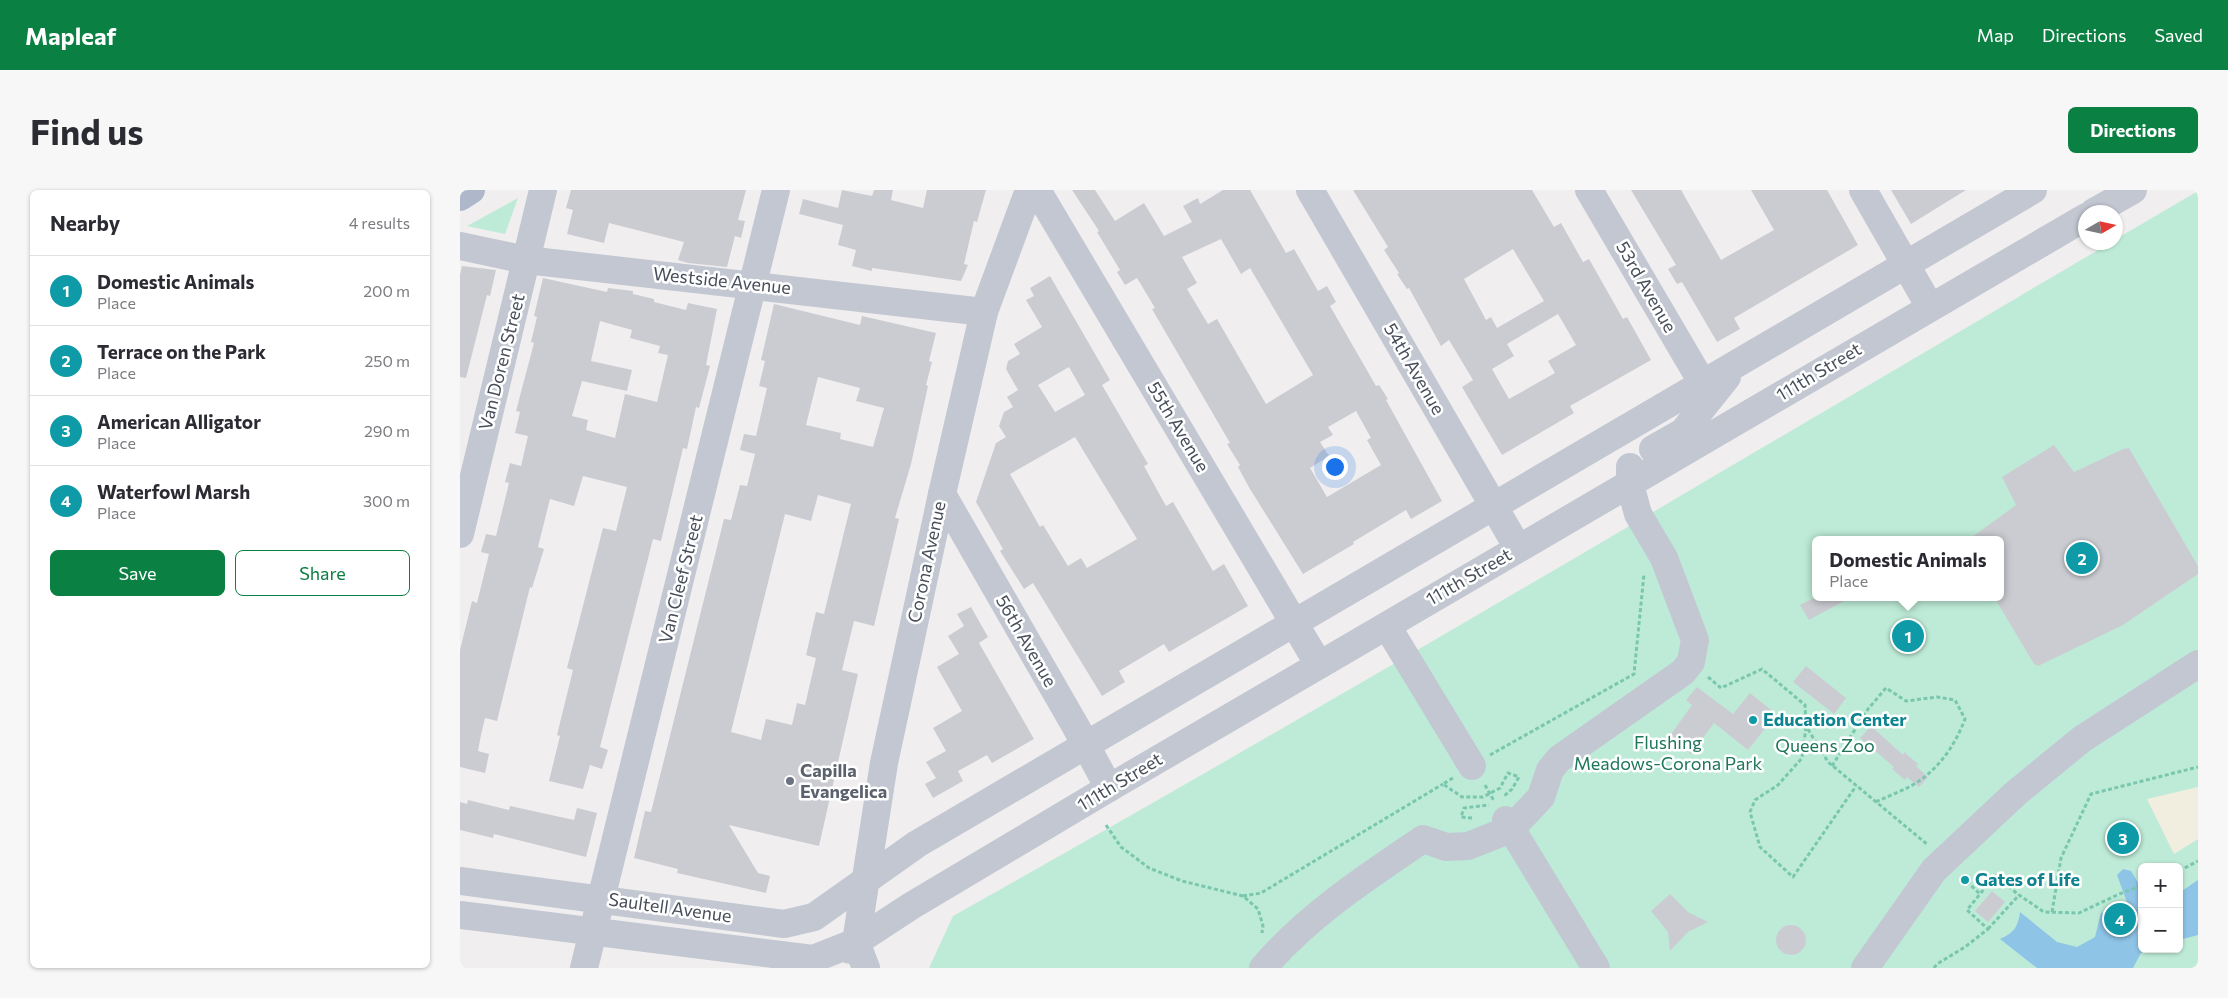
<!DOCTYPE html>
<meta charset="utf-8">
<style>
:root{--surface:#fff;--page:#f7f7f7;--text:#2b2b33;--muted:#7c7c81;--line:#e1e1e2;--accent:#0b8043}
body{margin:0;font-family:Commissioner,sans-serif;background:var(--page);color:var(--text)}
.controls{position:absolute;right:15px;bottom:15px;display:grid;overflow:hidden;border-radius:8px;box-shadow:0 1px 4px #0004}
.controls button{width:45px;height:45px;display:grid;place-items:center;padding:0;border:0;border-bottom:1px solid var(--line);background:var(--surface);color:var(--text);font:25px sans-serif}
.compass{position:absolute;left:1618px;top:15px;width:45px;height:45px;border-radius:50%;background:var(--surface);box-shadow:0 1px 4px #0004;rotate:81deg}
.you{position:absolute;left:874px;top:276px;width:18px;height:18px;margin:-12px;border:4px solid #fff;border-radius:50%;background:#1a73e8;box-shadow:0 0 0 8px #1a73e833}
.badge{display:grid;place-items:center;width:32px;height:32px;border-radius:50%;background:var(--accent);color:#fff;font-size:16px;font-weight:700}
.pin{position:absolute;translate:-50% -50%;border:2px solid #fff;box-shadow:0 1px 5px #0006}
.popup{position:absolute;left:1352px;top:346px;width:192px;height:65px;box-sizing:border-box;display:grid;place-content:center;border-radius:8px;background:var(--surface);filter:drop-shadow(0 1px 4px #0005);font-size:16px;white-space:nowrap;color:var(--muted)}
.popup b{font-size:19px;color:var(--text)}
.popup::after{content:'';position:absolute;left:50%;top:100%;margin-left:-10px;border:10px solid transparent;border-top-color:var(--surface)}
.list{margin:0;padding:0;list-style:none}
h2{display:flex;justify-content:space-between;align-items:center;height:65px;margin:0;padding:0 20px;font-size:21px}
h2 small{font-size:16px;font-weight:400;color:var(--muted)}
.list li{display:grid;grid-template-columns:32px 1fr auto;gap:15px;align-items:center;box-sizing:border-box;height:70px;padding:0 20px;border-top:1px solid var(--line)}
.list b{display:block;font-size:19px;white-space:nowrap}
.list p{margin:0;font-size:16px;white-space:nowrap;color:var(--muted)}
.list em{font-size:16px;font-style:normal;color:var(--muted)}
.actions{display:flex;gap:10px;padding:15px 20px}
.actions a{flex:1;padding:11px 0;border:1px solid var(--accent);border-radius:8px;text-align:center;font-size:18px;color:var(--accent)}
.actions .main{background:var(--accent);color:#fff}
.map{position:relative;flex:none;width:1738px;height:778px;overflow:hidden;border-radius:8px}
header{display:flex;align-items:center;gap:30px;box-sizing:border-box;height:70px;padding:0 25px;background:var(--accent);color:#fff}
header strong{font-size:24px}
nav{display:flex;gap:28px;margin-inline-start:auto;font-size:18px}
.intro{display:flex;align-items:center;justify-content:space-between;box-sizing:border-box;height:120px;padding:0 30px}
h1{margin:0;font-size:35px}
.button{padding:12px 22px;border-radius:8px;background:var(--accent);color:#fff;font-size:18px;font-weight:700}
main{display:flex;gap:30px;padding:0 30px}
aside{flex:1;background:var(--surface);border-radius:8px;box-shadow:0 1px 4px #0004}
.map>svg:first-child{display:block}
.green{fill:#beebd8;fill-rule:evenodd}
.sand{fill:#f1eedf}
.water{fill:#8ec4e6}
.building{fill:#cbccd2;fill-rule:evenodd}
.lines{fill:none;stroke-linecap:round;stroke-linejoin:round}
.path{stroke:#79c7ae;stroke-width:3;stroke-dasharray:4 2.5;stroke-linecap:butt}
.minor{stroke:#c2c7d2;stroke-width:28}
.major{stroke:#afb8cb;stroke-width:28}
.culture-dot{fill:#0f9aa8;stroke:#fff;stroke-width:2}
.worship-dot{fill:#6b7280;stroke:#fff;stroke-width:2}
.labels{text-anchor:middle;stroke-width:5;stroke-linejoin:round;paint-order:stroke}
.street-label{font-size:18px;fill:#474e5a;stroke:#fff}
.culture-label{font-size:18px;font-weight:bold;fill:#0d838f;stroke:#fff;text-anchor:start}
.park-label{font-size:18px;fill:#1d7659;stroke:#fff}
.worship-label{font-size:18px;font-weight:bold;fill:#5b616d;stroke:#fff;text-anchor:start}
</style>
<header>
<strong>Mapleaf</strong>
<nav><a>Map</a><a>Directions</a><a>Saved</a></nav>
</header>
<div class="intro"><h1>Find us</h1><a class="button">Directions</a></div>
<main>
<aside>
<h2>Nearby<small>4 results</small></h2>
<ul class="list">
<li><span class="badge" style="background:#0f9aa8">1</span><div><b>Domestic Animals</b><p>Place</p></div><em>200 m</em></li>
<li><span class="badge" style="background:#0f9aa8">2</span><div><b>Terrace on the Park</b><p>Place</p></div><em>250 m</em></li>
<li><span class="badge" style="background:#0f9aa8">3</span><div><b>American Alligator</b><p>Place</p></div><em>290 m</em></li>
<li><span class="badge" style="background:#0f9aa8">4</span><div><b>Waterfowl Marsh</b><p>Place</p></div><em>300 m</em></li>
</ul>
<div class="actions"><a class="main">Save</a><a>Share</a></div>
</aside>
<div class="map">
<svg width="1738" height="778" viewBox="0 0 1738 778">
<rect width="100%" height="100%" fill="#f0eeee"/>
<g class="green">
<path d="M1738,1V778H469L493,726C882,508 1265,279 1650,53L1656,52V49ZM1356,350H1540V407H1356ZM1682,677H1719V759H1682Z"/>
<path d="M58,8L45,44L7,36Z"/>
</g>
<path class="sand" d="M1738,597V649L1714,664L1687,609Z"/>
<g class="water">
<path d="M1663,679L1671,681L1682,699V759H1692L1681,763L1673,778H1577L1540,749C1554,743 1558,737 1560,722L1597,752L1617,757L1635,747L1641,723L1668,715L1657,685Z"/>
<path d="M1738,690V745L1719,750V703Z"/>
</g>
<g class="building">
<path d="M111,0H286L278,30L285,31L281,48L275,46L267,77L228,73L218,70L224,52L149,33L144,53L107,44L113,20L106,18Z"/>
<path d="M382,0L412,6L414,0H433L431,10L463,18L467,0H526L517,32L514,31L504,74L508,75L501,91L412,78V81L392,76L396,60L378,55L383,35L339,24L343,9L378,18Z"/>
<path d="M612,0H635L655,31L684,13L704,46L732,32L723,16L738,8L740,14L763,0H790L826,63L834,59L858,101L867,96L876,112L870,116L916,196L919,195L928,209L926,210L982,311L951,329L946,320L893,352L894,354L843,384L790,299L778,277L780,275L767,254L770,253L692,119L695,118L677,88L665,95L657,82L660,80L637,42L639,41ZM761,49L781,84L790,78L853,185L806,214L757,129L748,134L727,99L737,93L722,67ZM896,221L911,248L907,250L921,275L867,307L850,278L869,266L860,252L873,245L868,237Z"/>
<path d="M893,0H1072L1094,37L1101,33L1123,72L1129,69L1163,129L1167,127L1191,170L1110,216L1114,223L1042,265L1002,197L1013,190L989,150L981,156L949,98L947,99L937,84L939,83L924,60L928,57ZM1053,59L1084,111L1037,138L1031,127L1026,130L1004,89ZM1098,124L1116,155L1088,171L1095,183L1049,209L1032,179L1054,166L1047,154Z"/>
<path d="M1171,0H1221L1261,70L1314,40L1291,0H1367L1398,55L1274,128L1280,139L1257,152L1222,92L1217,94L1208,79L1216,75Z"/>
<path d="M1431,0H1506L1451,34Z"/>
<path d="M2,76L36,80L30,106L27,105L6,188L0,187V85Z"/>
<path d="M590,86L650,190L642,195L688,274L684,276L706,316L713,312L753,381L764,374L788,416L709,462L704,454L659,481L665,492L642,506L573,393L564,399L540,361L543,359L516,312L536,253L546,247L539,236L544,222L553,217L547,207L558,200L546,179L548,171L560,164L554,154L582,137L566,110L574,106L570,98ZM609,177L625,205L595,222L578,195ZM615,247L677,349L627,378L621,368L608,376L583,335L580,337L550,284Z"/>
<path d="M83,88L147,102L148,98L173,101V104L194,109V112L226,120L228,113L257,119L246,175L250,176L239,218L236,217L227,259L223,258L201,351L193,349L152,510L140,557L148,560L142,579L130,575L123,599L89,591L100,546L97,545L113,480L107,478L143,338L156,341L167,297L123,286L114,316L90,309L78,357L84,359L72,398L70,397L37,531L25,528L21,545L18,561L29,564L25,583L0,577V460L12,411L17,413L29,364L21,362L26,344L36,346L49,293L45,292L50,273L61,276L68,246L55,243L60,222L56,221L74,153L71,152L77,127L74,126ZM140,131L172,140L170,148L200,156L198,163L208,165L197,212L165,204L155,248L126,240L128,230L112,226L122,191L167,201L172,180L131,171Z"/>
<path d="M314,114L400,135L402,126L476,143L469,171L472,172L466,195L468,196L451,274L435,328L439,329L414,436L394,431L382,480L398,484L359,656L269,635L298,683L310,686L306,703L217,683L218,679L174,668L185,621L191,622L264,329L271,330L280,295L287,296L295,264L280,260L284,244L296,246L307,198L299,196L305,171L301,170ZM358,187L400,198L396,211L424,218L413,257L380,249L381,243L346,235ZM358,305L391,314L364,424L356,422L346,465L356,468L345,515L337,513L332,535L306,529L301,550L271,542L325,324L351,331Z"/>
<path d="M1594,255L1614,282L1663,259L1669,258L1738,376V384L1663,435L1578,476L1574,474L1534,407H1540V350H1508L1556,315L1542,287Z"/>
<path d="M1356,407H1391L1349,430L1340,415Z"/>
<path d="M511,417L528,447L519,453L574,549L532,573L527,565L498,581L503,591L473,608L465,594L476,588L466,572L486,561L473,538L502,521L477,477L499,464L488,446L504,436L497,424Z"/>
<path d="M1346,476L1386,508L1374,524L1333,492Z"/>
<path d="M1237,497L1273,524L1290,503L1320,527L1310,539L1307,536L1288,560L1254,533L1231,564L1209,547L1232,515L1226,510Z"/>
<path d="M1411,536L1443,565L1444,562L1458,574L1456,576L1468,587L1459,597L1447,587L1445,590L1432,579L1434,577L1400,548Z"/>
<path d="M8,610L49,620L50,616L114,630L117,618L137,623L126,667L34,644L33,648L0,640V612L7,614Z"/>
<path d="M1532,701L1545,712L1528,732L1515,721Z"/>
<path d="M1210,704L1228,722L1248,732L1228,742L1210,761L1208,742L1191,721Z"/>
<circle cx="1331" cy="750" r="15"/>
</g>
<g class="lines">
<g class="path">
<path d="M1248,487L1261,498L1302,479L1345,515L1346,536L1368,572L1468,655"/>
<path d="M1346,537L1342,568L1318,595L1295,610L1290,622L1300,657L1333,687L1396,596"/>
<path d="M1030,565L1174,484L1184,384"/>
<path d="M1372,576L1408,519L1426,498L1446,511L1477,507L1495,510L1505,529C1496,553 1481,576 1459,591C1446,600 1430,605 1416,612"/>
<path d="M993,588L983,594L1002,607H1023L1040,598L1048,583L1059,587L1052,599L1043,607"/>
<path d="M1025,595L1034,611"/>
<path d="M1012,628L1001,627L1004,618L1029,615"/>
<path d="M646,635L661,657L689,678L722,691L783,706L798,719L803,736L802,743"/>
<path d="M1719,681L1738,671"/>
<path d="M1502,687L1520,704L1535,686L1559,705L1584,722L1619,723L1657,705L1682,695"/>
<path d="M783,706L801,703L983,594"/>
<path d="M1592,722L1601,668L1631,604L1738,577"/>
<path d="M1528,739L1559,705"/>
<path d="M1474,778L1477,774L1505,757L1528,739L1507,720L1520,704"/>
</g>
<g class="minor">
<path d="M577,0L859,475"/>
<path d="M850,0L1058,358"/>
<path d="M1129,0L1243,194"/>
<path d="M1403,0L1470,117"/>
<path d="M1634,22L1673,0"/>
<path d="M0,56L66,70L524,122"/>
<path d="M1193,259L1223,242L1267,187"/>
<path d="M482,304L616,537L649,598"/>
<path d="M0,344L83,0"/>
<path d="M927,436L1012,576"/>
<path d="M1046,630L1136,778"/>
<path d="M0,691L324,734L354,727L457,654L1573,0"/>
<path d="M0,725L353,769L396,752L451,716L649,598L1626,27"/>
<path d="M396,752L406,778"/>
<path d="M390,760L396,752L424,573L482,304L524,122L569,0"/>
<path d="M124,778L316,0"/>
<path d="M803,778C847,726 907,687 963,649L986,657L1008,656L1051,639L1081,607L1090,580L1099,569L1223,482L1231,472L1235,450L1204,368L1178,324L1170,294V277"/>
<path d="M1405,778L1474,680L1556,603L1622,549L1738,474"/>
</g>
<path class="major" d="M0,7L11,0"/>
</g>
<g class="culture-dot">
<circle cx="1293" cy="530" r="5"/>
<circle cx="1505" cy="690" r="5"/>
</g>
<circle class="worship-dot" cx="330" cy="591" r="5"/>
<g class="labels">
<g class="street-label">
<text transform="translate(262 91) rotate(6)" y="6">Westside Avenue</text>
<text transform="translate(1186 97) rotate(60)" y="6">53rd Avenue</text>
<text transform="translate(42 172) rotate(-76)" y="6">Van Doren Street</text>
<text transform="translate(954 179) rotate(60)" y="6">54th Avenue</text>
<text transform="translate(1359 182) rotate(-31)" y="6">111th Street</text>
<text transform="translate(718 237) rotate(59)" y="6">55th Avenue</text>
<text transform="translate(467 372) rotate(-78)" y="6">Corona Avenue</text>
<text transform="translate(1009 387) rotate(-30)" y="6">111th Street</text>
<text transform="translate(221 389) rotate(-76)" y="6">Van Cleef Street</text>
<text transform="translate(566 451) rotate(60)" y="6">56th Avenue</text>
<text transform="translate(660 592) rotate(-31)" y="6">111th Street</text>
<text transform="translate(210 718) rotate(8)" y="6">Saultell Avenue</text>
</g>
<g class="culture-label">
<text x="1303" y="536">Education Center</text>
<text x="1515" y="696">Gates of Life</text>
</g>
<g class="park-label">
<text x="1208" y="559">Flushing<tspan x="1208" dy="21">Meadows-Corona Park</tspan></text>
<text x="1365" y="562">Queens Zoo</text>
</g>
<g class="worship-label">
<text x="340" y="587">Capilla<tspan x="340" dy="21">Evangelica</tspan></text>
</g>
</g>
</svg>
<div class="controls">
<button>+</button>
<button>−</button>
</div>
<svg class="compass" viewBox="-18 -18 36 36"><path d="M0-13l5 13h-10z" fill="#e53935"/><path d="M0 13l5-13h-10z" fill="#7c7c81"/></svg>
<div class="you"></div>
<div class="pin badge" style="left:1448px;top:446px;background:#0f9aa8">1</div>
<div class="popup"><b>Domestic Animals</b>Place</div>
<div class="pin badge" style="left:1622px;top:368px;background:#0f9aa8">2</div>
<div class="pin badge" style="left:1663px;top:648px;background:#0f9aa8">3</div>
<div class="pin badge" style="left:1660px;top:729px;background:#0f9aa8">4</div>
</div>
</main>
